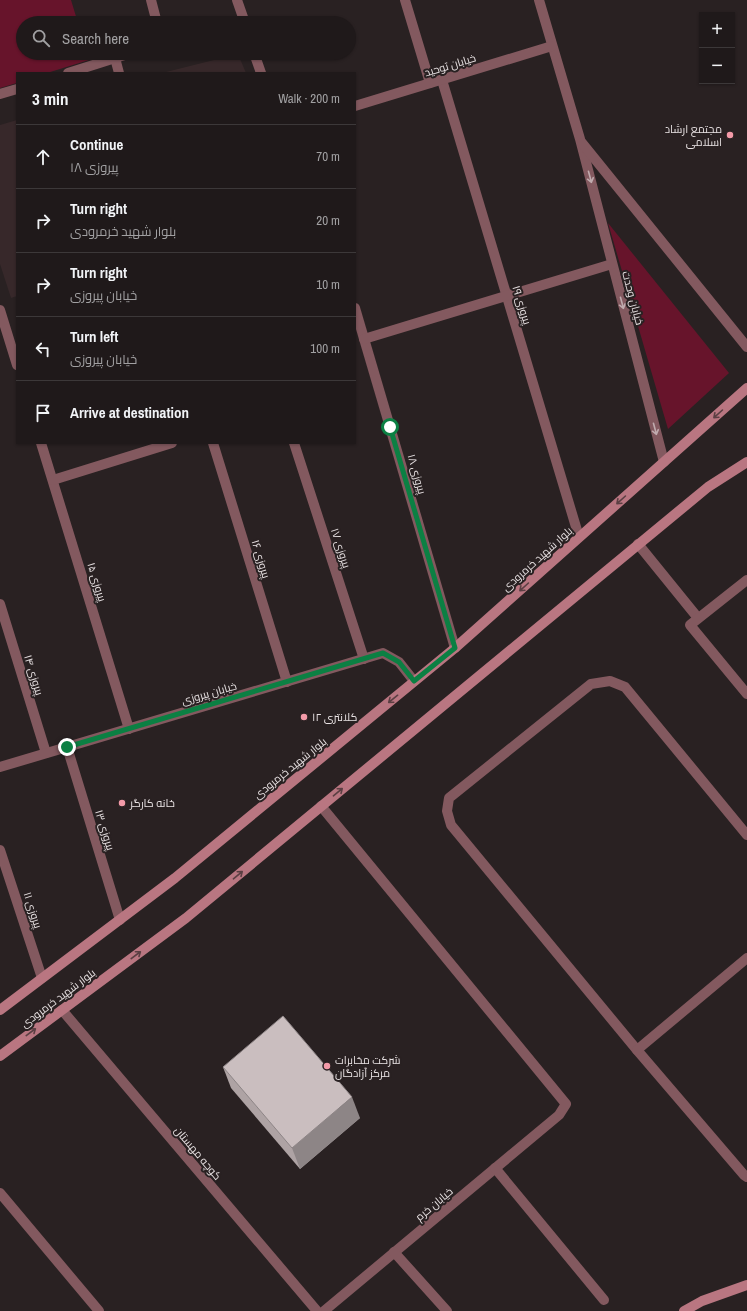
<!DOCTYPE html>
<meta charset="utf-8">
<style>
:root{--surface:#1f191a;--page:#272223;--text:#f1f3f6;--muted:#a1a0a2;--line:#3c3839}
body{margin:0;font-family:"Archivo Narrow",Cairo,sans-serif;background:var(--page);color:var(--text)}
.controls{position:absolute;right:12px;top:12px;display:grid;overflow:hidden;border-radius:0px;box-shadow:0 1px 3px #0004}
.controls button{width:36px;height:36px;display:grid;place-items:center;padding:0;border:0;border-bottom:1px solid var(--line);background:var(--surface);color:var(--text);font:20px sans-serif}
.stop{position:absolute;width:12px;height:12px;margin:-9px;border:3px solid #0b8043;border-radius:50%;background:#fff}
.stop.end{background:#0b8043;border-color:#fff;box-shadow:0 1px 4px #0008}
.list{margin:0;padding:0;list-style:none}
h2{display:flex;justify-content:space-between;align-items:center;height:52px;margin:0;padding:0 16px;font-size:17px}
h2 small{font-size:13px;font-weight:400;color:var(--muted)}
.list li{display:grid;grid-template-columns:26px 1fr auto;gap:12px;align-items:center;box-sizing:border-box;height:64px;padding:0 16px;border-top:1px solid var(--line)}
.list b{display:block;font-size:15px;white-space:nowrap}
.list p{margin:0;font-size:13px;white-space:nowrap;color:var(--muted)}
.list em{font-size:13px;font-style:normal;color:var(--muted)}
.icon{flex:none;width:22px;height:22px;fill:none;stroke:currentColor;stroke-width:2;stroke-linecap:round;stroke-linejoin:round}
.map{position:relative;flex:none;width:747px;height:1311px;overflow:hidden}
.search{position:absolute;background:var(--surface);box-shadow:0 1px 3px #0004;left:16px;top:16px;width:340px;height:44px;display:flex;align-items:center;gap:10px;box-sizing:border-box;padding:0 14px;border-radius:22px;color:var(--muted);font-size:15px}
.panel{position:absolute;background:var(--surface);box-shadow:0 1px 3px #0004;left:16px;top:72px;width:340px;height:372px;border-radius:0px}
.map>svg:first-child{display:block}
.built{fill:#37282a}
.green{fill:#67142b}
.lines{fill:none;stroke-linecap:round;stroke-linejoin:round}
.street{stroke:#83595f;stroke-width:10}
.secondary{stroke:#b97681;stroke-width:10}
.wall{fill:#aea3a4}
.shaded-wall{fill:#8d8586}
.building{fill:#cabebf;stroke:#8d8586}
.oneway{stroke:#c0abae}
.oneway2{stroke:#5b3f43}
.route{stroke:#0b8043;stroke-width:5}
.poi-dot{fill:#f39aa8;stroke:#292122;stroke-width:1.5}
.labels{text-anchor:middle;stroke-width:4;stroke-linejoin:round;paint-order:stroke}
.street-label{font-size:11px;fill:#e8e2e3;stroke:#292122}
.poi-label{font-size:11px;fill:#e8e2e3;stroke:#292122;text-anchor:start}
</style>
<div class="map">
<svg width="747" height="1311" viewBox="0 0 747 1311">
<rect width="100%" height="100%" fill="#292122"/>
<g class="built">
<path d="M238,54L246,73H162Z"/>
<path d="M17,120V296L11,298L0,264V125Z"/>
</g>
<g class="green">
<path d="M0,0H71L78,23H23V53H87L89,60L47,73H17V83L0,88Z"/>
<path d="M608,223L729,373L668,429Z"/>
</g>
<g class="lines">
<g class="street">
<path d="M151,0L157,23"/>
<path d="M237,0L245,23"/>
<path d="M405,0L430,83"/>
<path d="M539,0L580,139L664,462"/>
<path d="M254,53L261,73"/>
<path d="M115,58L119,73"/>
<path d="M68,73L131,53"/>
<path d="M442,80L579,537"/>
<path d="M0,94L17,89"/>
<path d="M355,106L552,46"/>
<path d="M582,143L747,347"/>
<path d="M355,308L455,648"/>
<path d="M0,310L17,365"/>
<path d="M364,339L612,264"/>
<path d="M41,443L129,729"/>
<path d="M213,443L287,682"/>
<path d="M294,443L364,659"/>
<path d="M53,480L172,443"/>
<path d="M638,544L698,618"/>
<path d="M747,580L690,625L747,694"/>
<path d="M0,604L46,753"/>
<path d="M67,747L120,920"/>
<path d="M0,767L383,653L399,662L414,681"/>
<path d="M321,806L566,1104L559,1115L324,1311"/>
<path d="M747,835L625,687L610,681L591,684L449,798L447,811L451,825L637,1050L744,1175L747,1177"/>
<path d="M0,850L42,978"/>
<path d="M62,1010L317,1311"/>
<path d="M637,1050L747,958"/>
<path d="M495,1168L604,1300"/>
<path d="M0,1193L99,1311"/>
<path d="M394,1252L447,1311"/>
</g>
<g class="secondary">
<path d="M0,1010L175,878L455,648L747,388"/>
<path d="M0,1056L186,918L708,487L747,462"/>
<path d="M684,1311L702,1301L747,1285"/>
</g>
</g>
<path class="wall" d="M223,1067L360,1118L300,1169L231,1088Z"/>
<path class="shaded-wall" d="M352,1097L360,1118L300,1169L292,1148Z"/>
<path class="building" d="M283,1016L352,1097L292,1148L223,1067Z"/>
<defs><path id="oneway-shaft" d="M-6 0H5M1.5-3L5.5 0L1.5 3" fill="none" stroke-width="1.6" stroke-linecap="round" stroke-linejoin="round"/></defs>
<g class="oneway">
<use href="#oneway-shaft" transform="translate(590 177) rotate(75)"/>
<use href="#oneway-shaft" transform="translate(622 303) rotate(75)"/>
<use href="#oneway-shaft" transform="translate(655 429) rotate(75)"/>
</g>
<g class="oneway2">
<use href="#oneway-shaft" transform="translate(718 414) rotate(138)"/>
<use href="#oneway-shaft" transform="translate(621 500) rotate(138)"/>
<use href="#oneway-shaft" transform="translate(524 587) rotate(138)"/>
<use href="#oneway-shaft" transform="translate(393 699) rotate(141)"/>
<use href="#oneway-shaft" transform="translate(338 792) rotate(-40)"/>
<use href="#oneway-shaft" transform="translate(238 875) rotate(-40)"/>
<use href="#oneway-shaft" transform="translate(136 955) rotate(-37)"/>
<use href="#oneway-shaft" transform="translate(31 1032) rotate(-37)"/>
</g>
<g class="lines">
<path class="route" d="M67,747L383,653L399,662L414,681L455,648L390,427"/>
</g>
<g class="poi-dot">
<circle cx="730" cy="135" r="4"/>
<circle cx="304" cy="717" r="4"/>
<circle cx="122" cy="803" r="4"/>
<circle cx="327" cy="1066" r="4"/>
</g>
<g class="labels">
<g class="street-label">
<text transform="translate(450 65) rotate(-17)" y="4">خیابان توحید</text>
<text transform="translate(633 298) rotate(75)" y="4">خیابان وحدت</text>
<text transform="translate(522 305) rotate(73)" y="4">پیروزی ۱۹</text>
<text transform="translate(417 474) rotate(74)" y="4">پیروزی ۱۸</text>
<text transform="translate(341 548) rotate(72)" y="4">پیروزی ۱۷</text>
<text transform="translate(261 559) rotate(73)" y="4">پیروزی ۱۶</text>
<text transform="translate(537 559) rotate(-42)" y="4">بلوار شهید خرمرودی</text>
<text transform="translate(97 582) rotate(73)" y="4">پیروزی ۱۵</text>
<text transform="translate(34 675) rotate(73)" y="4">پیروزی ۱۴</text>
<text transform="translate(209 693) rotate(-16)" y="4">خیابان پیروزی</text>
<text transform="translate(290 768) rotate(-39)" y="4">بلوار شهید خرمرودی</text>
<text transform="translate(105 830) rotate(73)" y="4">پیروزی ۱۳</text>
<text transform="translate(33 910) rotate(72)" y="4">پیروزی ۱۱</text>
<text transform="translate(58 998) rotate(-37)" y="4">بلوار شهید خرمرودی</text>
<text transform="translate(198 1153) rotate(50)" y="4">کوچه مهستان</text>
<text transform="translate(434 1204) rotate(-40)" y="4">خیابان خرم</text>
</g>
<g class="poi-label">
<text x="722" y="133" text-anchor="end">مجتمع ارشاد<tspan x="722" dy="13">اسلامی</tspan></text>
<text x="312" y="721">کلانتری ۱۲</text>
<text x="130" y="807">خانه کارگر</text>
<text x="335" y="1064">شرکت مخابرات<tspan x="335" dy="13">مرکز آزادگان</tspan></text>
</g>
</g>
</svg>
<div class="controls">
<button>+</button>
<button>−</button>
</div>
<div class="stop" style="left:390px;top:427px"></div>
<div class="stop end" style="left:67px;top:747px"></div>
<div class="search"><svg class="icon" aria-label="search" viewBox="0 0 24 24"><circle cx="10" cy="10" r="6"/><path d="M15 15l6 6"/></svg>Search here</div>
<section class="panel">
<h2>3 min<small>Walk · 200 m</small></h2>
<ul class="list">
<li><svg class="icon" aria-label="ahead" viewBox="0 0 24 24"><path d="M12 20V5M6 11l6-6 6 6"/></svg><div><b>Continue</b><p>پیروزی ۱۸</p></div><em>70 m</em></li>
<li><svg class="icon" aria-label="right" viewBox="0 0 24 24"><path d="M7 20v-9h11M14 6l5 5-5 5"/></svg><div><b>Turn right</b><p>بلوار شهید خرمرودی</p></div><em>20 m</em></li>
<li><svg class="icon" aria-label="right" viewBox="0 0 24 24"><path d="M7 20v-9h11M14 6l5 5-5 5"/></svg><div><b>Turn right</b><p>خیابان پیروزی</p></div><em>10 m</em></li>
<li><svg class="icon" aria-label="left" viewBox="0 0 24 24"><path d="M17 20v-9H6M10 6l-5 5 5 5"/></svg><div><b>Turn left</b><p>خیابان پیروزی</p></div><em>100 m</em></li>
<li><svg class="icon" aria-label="arrive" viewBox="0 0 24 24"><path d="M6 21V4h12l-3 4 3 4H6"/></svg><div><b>Arrive at destination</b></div></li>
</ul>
</section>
</div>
